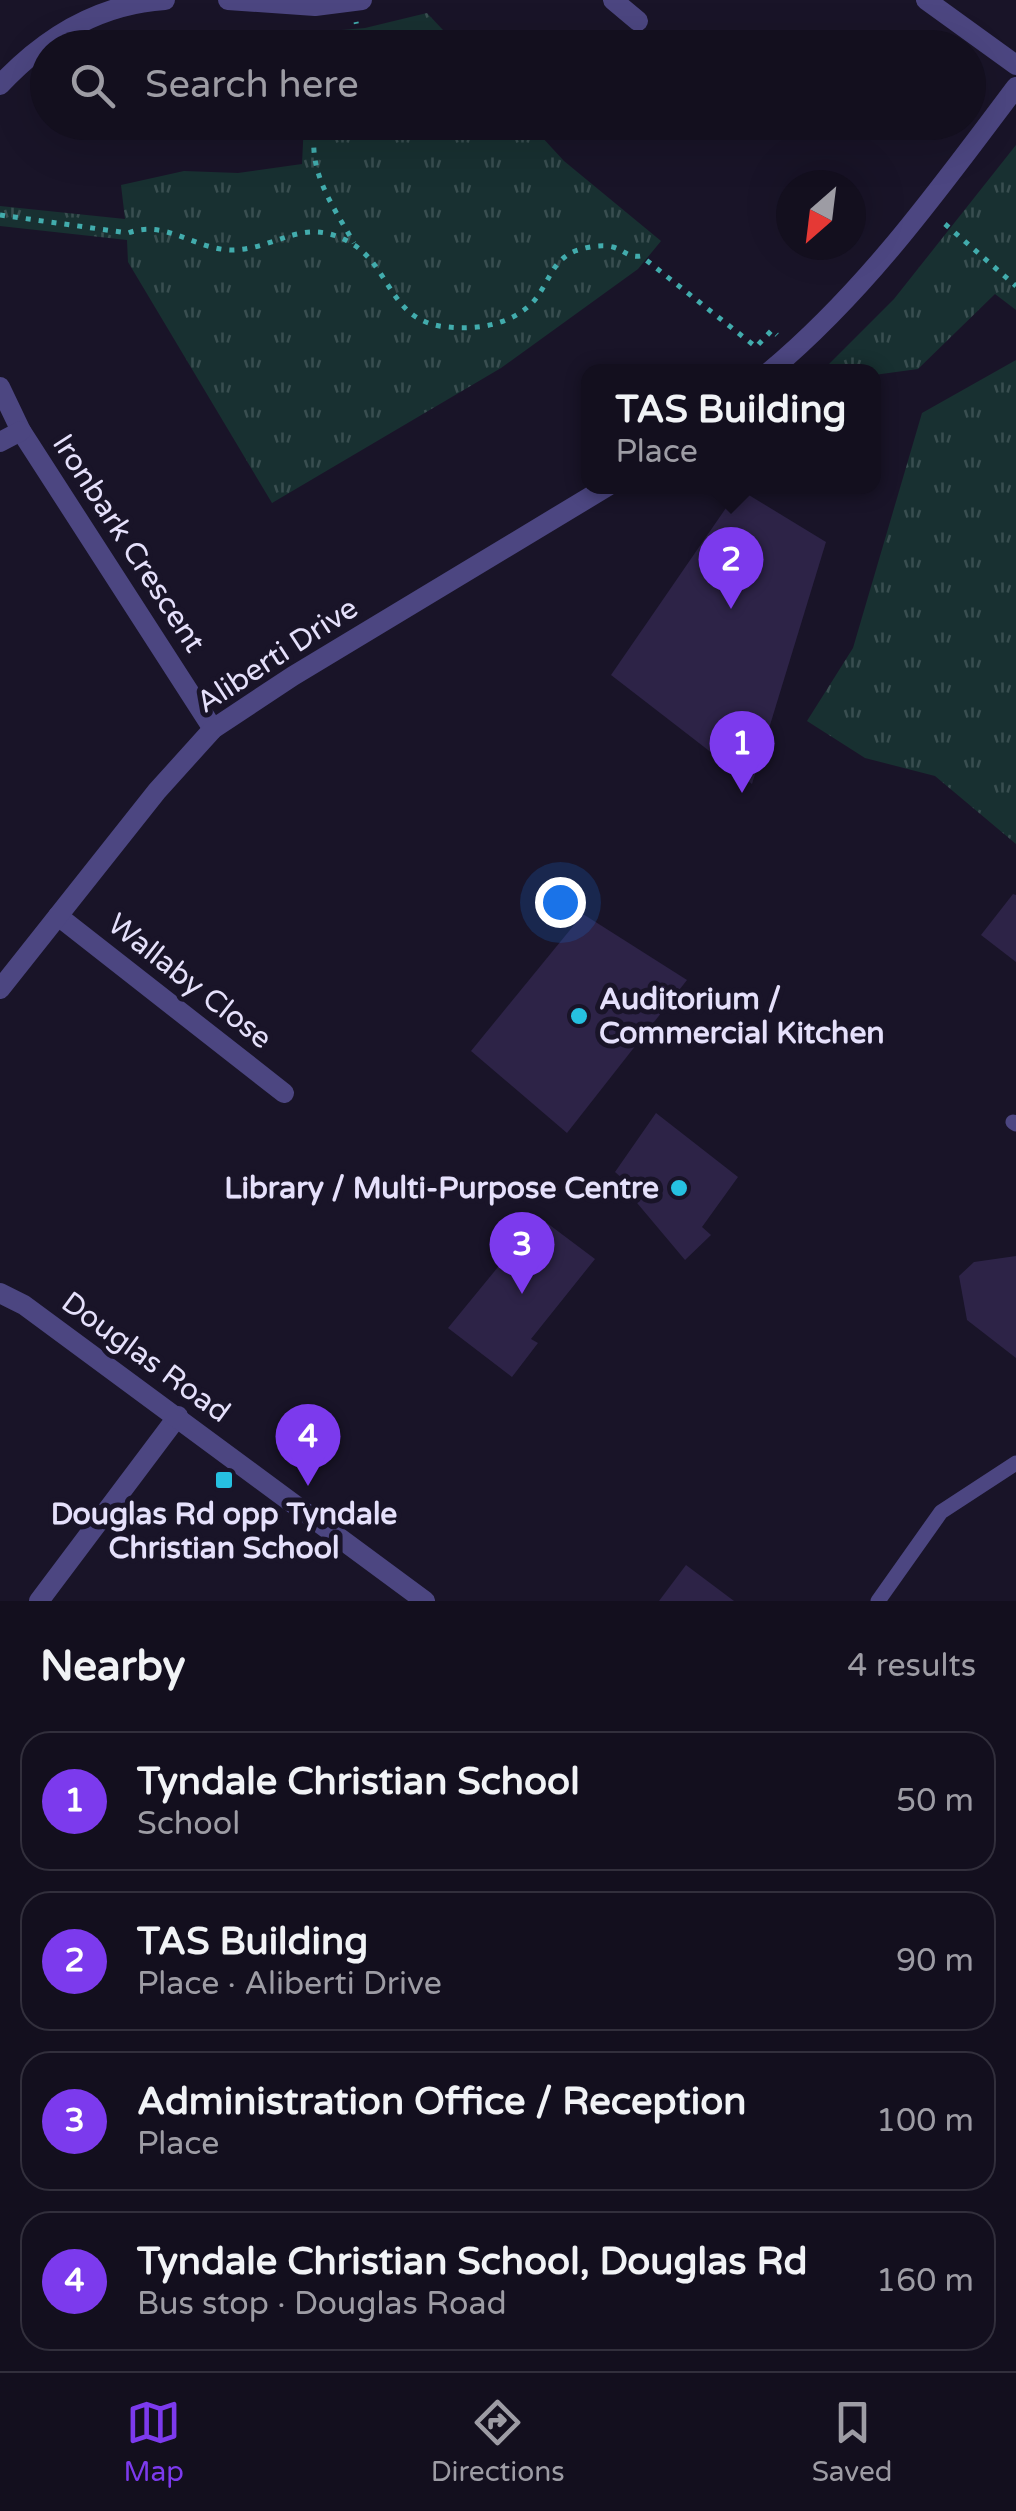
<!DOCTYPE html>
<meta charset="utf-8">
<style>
:root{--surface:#130f1e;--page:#1c1827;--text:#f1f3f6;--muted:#9d9ca4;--line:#322f3c;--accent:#7c3aed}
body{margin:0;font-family:"Varela Round",sans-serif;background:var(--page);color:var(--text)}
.compass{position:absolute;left:776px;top:170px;width:90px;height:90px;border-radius:50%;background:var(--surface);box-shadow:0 10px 40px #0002;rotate:208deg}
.you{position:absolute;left:560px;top:902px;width:35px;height:35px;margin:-25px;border:8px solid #fff;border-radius:50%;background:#1a73e8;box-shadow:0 0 0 15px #1a73e833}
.badge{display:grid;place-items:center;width:65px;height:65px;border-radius:50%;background:var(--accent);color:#fff;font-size:32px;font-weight:700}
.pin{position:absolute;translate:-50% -82px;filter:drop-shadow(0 2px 5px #0008)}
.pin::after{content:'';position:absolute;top:52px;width:35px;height:30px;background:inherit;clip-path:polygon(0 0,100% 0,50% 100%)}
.popup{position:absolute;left:581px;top:364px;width:300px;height:130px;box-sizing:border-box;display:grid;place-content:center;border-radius:20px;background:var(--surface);filter:drop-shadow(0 2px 8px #0005);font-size:32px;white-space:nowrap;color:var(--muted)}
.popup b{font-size:38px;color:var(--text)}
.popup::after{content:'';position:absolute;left:50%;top:100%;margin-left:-20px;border:20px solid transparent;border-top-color:var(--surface)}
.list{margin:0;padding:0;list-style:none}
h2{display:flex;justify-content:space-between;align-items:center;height:130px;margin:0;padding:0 40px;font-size:42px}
h2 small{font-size:32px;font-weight:400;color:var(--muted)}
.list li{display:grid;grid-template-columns:65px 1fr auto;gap:30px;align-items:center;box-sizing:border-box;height:140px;margin:0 20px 20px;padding:0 20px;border:2px solid var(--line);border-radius:30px}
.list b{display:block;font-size:38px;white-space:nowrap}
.list p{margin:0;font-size:32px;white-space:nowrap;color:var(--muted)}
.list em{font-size:32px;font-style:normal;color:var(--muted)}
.icon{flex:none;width:55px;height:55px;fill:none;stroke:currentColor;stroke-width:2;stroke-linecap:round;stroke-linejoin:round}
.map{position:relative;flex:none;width:1016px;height:1601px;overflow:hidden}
.search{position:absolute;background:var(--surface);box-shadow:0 10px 40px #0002;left:30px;right:30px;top:30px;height:110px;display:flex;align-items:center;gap:25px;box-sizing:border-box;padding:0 35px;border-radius:55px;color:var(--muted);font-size:38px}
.sheet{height:770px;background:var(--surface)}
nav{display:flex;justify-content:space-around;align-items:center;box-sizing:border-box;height:140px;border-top:2px solid var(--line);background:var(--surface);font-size:28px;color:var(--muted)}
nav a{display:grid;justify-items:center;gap:5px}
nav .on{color:var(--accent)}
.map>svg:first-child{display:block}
.grass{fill:url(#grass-tufts)}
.building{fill:#2d2347}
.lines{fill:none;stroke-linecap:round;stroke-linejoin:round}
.path{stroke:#42acad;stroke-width:5;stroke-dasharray:5 8;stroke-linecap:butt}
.service{stroke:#4c4681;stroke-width:15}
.minor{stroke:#4c4681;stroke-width:20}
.tertiary{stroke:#4c4681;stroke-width:20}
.poi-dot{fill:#26c1e1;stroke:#191428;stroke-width:4}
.labels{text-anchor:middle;stroke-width:10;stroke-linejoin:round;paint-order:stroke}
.street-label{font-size:30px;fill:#e5e0fb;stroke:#191428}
.poi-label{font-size:30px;font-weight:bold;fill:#e5e0fb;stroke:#191428;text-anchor:start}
</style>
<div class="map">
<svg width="1016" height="1601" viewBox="0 0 1016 1601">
<defs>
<pattern id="grass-tufts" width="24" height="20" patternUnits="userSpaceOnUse" patternTransform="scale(2.5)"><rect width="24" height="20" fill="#183031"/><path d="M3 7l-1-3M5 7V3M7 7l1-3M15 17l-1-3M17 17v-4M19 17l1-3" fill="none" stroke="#394e50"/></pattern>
</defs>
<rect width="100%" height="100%" fill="#191428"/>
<g class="grass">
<path d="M427,13L459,47H306L307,33L365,28Z"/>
<path d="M528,122L564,161L661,241L638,269L501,368L272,503L128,262L127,240L0,226V206L125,219L121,185L184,171L238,173L302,164L304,123Z"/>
<path d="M1016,145V310L995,294L918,369L874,375V372L822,371L894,299Z"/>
<path d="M1016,360V844L935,776L865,758L807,721L853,648L922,413Z"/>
</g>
<g class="building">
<path d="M739,489L826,542L752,784L611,675Z"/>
<path d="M1013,894L1016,895V962L981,935Z"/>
<path d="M583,914L687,980L567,1133L471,1051Z"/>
<path d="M656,1113L738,1177L702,1227L711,1235L685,1260L627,1191L631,1186L615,1172Z"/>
<path d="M539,1217L595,1259L531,1339L538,1343L512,1377L448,1328Z"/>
<path d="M1016,1256V1358L967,1320L959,1276L974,1262Z"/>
<path d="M686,1565L734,1601H659Z"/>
</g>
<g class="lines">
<g class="path">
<path d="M353,48L359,36L356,22"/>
<path d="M317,122C304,167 333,206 354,243"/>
<path d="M0,215L128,233C165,219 194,249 231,250C278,250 304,213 354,245C391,269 391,323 448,327C477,330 511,325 533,302C549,284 551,261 575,251C586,247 602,244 613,247C624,250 628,258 641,256L756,347L772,330L777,335"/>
<path d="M945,224L1016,286"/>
</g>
<g class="service">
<path d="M1013,1122L1016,1124"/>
<path d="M878,1601L941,1512L1016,1463"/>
</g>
<g class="minor">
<path d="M228,0L315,6L362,0"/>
<path d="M613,0L638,21"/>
<path d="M926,0L1016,65"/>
<path d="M0,85C44,38 99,4 165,0"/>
<path d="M769,372C867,290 940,188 1016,87"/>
<path d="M0,387L21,431L213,729"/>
<path d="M0,442L21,431"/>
<path d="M58,916L284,1093"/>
<path d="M0,989L157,791L213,729L293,676L608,486"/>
<path d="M39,1601L178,1416"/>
</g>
<path class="tertiary" d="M0,1293L24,1305L425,1601"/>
</g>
<g class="poi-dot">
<circle cx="579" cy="1016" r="10"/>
<circle cx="679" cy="1188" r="10"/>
<rect x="214" y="1470" width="20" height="20" rx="5"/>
</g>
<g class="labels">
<g class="street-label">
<text transform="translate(129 543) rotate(57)" y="10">Ironbark Crescent</text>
<text transform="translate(277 655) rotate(-33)" y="10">Aliberti Drive</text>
<text transform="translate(190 981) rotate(38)" y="10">Wallaby Close</text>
<text transform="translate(146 1357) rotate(36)" y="10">Douglas Road</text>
</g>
<g class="poi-label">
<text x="599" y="1009">Auditorium /<tspan x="599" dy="34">Commercial Kitchen</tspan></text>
<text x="659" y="1198" text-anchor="end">Library / Multi-Purpose Centre</text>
<text x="224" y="1524" text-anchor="middle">Douglas Rd opp Tyndale<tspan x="224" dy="34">Christian School</tspan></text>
</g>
</g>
</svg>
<svg class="compass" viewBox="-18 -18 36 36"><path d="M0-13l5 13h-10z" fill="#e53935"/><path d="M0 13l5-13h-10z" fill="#9d9ca4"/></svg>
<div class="you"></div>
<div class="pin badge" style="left:742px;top:793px">1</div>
<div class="pin badge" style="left:731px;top:609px">2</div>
<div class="popup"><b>TAS Building</b>Place</div>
<div class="pin badge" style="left:522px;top:1294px">3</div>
<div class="pin badge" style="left:308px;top:1486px">4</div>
<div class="search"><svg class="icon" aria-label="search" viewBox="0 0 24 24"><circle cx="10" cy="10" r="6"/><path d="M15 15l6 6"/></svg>Search here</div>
</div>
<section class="sheet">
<h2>Nearby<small>4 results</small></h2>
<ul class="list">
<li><span class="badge">1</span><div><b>Tyndale Christian School</b><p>School</p></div><em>50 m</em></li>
<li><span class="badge">2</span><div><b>TAS Building</b><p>Place · Aliberti Drive</p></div><em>90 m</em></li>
<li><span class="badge">3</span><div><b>Administration Office / Reception</b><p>Place</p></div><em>100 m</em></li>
<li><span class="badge">4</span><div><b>Tyndale Christian School, Douglas Rd</b><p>Bus stop · Douglas Road</p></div><em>160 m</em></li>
</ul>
</section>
<nav>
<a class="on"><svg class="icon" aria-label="map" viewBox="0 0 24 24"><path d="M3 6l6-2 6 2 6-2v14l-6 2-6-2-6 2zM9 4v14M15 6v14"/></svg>Map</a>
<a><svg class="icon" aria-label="directions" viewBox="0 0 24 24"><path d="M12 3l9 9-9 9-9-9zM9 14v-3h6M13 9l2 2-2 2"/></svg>Directions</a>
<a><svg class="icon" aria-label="saved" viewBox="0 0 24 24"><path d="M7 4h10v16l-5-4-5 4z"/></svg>Saved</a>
</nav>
